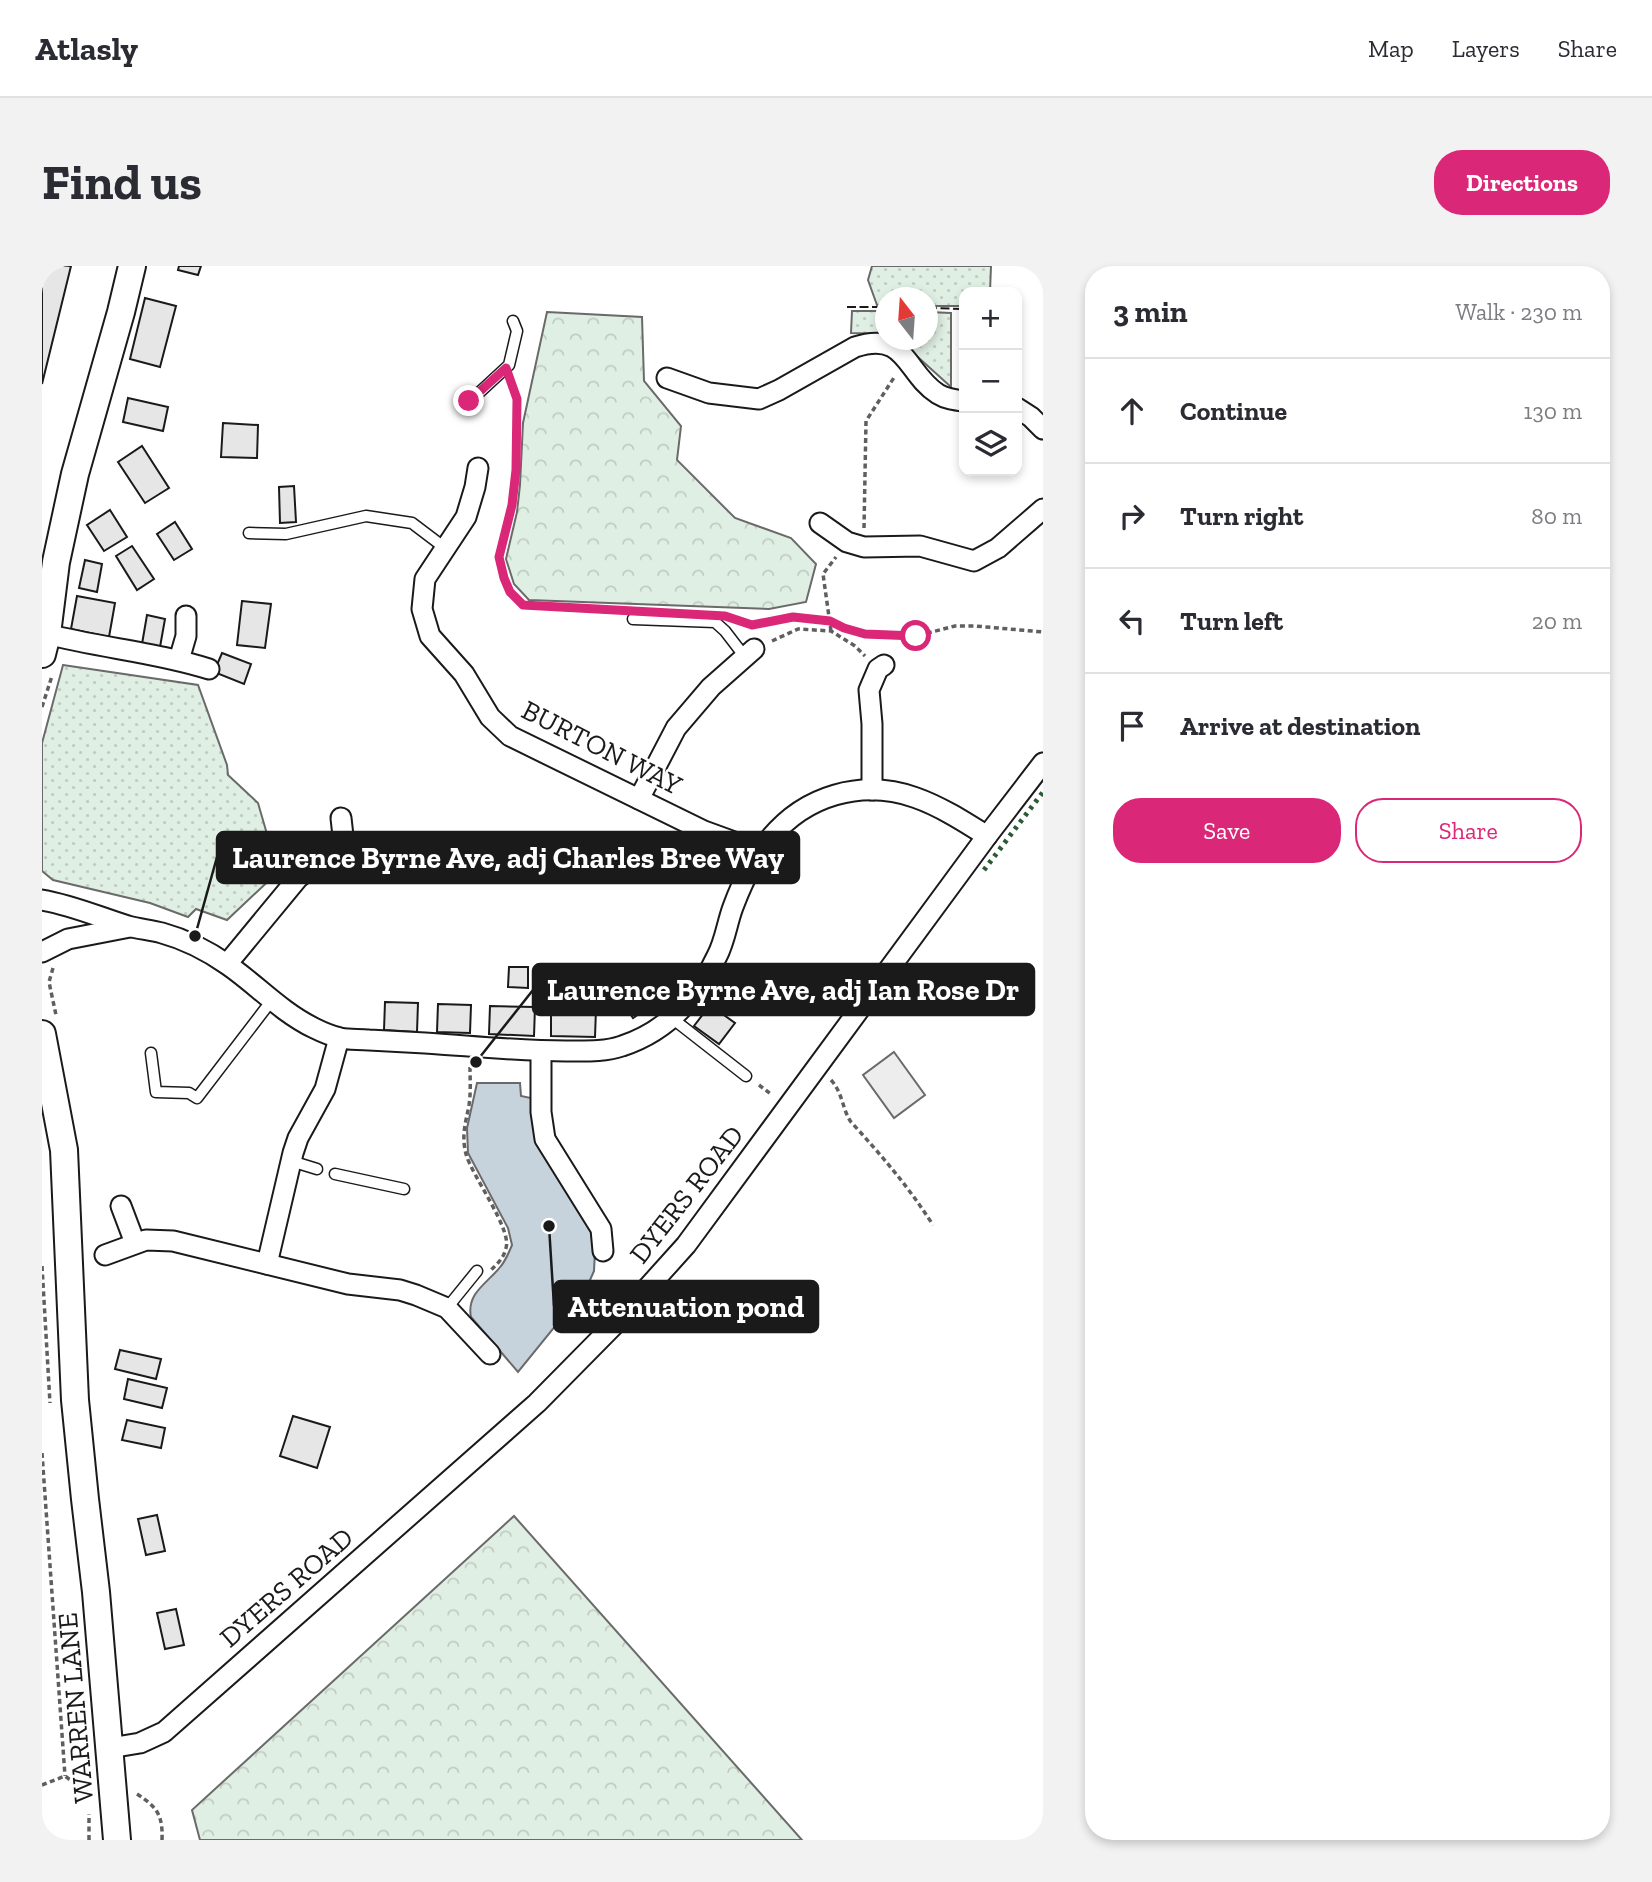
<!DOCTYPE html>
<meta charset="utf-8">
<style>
:root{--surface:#fff;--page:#f2f2f3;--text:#2b2b33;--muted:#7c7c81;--line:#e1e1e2;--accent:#db2777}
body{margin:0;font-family:"Zilla Slab",serif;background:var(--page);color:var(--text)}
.controls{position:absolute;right:21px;top:21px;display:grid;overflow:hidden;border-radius:14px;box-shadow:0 4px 10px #0003}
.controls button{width:63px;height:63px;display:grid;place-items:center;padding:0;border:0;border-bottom:2px solid var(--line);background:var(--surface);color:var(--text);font:35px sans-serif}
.compass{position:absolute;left:833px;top:21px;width:63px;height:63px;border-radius:50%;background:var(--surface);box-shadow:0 4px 10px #0003;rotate:343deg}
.stop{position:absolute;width:21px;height:21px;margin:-16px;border:5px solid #db2777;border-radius:50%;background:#fff}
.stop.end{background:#db2777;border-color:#fff;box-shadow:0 2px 7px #0008}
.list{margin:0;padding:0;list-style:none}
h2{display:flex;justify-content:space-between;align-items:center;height:91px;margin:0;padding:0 28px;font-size:30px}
h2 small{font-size:23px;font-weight:400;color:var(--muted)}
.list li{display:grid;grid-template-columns:46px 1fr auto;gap:21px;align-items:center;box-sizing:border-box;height:105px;padding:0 28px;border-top:2px solid var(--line)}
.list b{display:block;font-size:26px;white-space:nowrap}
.list em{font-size:23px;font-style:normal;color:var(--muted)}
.actions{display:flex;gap:14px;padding:21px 28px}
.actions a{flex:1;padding:16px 0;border:2px solid var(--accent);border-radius:28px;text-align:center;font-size:24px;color:var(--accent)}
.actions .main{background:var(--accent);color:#fff}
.icon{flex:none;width:38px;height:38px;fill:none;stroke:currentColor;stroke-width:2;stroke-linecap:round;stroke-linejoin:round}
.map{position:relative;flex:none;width:1001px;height:1574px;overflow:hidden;border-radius:28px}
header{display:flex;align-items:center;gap:42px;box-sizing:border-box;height:98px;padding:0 35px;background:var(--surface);border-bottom:2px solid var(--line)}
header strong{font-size:33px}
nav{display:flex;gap:38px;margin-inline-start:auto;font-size:24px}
.intro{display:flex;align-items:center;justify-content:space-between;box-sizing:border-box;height:168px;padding:0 42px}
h1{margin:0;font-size:49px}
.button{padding:18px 32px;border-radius:28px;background:var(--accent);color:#fff;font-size:24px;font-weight:700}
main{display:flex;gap:42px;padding:0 42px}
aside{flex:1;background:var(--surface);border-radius:28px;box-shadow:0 4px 10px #0003}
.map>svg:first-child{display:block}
.grass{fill:url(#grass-dots);stroke:#6a6a6a;stroke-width:2}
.forest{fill:url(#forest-crowns);stroke:#6a6a6a;stroke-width:2}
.parking{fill:#ededed;stroke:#6a6a6a;stroke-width:2}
.water{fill:#c6d2dc;stroke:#6a6a6a;stroke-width:2}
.building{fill:#e6e6e6;stroke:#1a1a1a;stroke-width:2}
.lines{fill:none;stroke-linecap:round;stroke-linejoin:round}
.lane-casing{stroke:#1a1a1a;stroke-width:13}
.street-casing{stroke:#1a1a1a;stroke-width:23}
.secondary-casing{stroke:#1a1a1a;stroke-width:30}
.path{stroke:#5f5f5f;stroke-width:3.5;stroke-dasharray:5 3.5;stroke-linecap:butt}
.lane{stroke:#fff;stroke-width:10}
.street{stroke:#fff;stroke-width:19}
.secondary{stroke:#fff;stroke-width:26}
.hedge{stroke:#2b5a34;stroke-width:5;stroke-dasharray:3.5 5;stroke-linecap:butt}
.fence{stroke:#1a1a1a;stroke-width:2;stroke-dasharray:9 3.5;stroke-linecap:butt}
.route{stroke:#db2777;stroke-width:9}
.labels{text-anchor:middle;stroke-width:5;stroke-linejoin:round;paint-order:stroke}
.street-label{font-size:28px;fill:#1a1a1a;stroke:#fff}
.leader{fill:none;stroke:#1a1a1a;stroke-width:2.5}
.callout-dot{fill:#1a1a1a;stroke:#fff;stroke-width:2.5}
.callout{fill:#1a1a1a;stroke:#1a1a1a;stroke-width:2.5}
.callout-label{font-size:30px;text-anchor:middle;font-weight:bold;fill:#fff}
</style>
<header>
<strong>Atlasly</strong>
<nav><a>Map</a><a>Layers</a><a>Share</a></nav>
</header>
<div class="intro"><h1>Find us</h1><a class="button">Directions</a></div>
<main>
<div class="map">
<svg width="1001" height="1574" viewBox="0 0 1001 1574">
<defs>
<pattern id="grass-dots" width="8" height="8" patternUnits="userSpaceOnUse" patternTransform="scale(1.75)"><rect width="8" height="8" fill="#e0efe3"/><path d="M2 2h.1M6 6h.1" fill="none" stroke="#c0ccc2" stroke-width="1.8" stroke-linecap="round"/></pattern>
<pattern id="forest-crowns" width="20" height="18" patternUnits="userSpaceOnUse" patternTransform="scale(1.75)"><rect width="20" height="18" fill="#e0efe3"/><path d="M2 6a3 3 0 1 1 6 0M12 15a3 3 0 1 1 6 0" fill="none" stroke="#c0ccc2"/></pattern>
</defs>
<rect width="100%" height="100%" fill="#fff"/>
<g class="grass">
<path d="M830,0H949L948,26H922V40H886V32H844L843,39H835L826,14Z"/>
<path d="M810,45H843V68L809,67Z"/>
<path d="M886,46L909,47V121L857,74H886Z"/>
<path d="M21,399L156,419L185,499L186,509L216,537L236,606L185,654L154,643L146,651L108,637L11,614L0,605V477Z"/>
</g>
<g class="forest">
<path d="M505,46L600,51L602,115L639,160L635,194L693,252L749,272L774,298L764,336L727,343L487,334L472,318L464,293L475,246L478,219L481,157Z"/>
<path d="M472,1250L760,1574H158L150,1544Z"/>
</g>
<path class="parking" d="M852,786L883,829L852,852L821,809Z"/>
<path class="water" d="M435,817H478L479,830L489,832L496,868L548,958L553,985L552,1005L545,1021L476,1106L429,1051C424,1027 446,1017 459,1000C464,994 467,986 470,979L466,962L426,887L425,862Z"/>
<g class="building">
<path d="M4,0H29L0,118V18Z"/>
<path d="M137,0H159L156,9L136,4Z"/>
<path d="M103,32L134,40L118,101L88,93Z"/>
<path d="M86,132L126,141L121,165L81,156Z"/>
<path d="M181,157L216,159L215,192L179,191Z"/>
<path d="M100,180L127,222L103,237L76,196Z"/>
<path d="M252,220L254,256L238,257L237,221Z"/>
<path d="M68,244L85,271L62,285L45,259Z"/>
<path d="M133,256L150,283L132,294L115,268Z"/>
<path d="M90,280L112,313L95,324L74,290Z"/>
<path d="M43,294L60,298L55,326L37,322Z"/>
<path d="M35,330L73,337L67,371L29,363Z"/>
<path d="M200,335L229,338L223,382L195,379Z"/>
<path d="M105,349L123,353L118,381L100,378Z"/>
<path d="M180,387L209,398L202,418L172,406Z"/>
<path d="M467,701H486V722L466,721Z"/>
<path d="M604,721L615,736L591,752L581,737Z"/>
<path d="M343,736L376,737L375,766L342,764Z"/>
<path d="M396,738L429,739L428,767L395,766Z"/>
<path d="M668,739L693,757L677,778L652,760Z"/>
<path d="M448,740L493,741L492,770L447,768Z"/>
<path d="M509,741L554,743L553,771L509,770Z"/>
<path d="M78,1084L119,1093L114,1113L73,1103Z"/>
<path d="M86,1113L125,1122L120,1142L82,1133Z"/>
<path d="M251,1150L288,1161L275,1202L238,1190Z"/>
<path d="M85,1154L123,1162L119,1182L80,1174Z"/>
<path d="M115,1249L123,1285L104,1289L96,1253Z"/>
<path d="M134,1343L142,1379L123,1383L115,1347Z"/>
</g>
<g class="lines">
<g class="lane-casing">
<g id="lane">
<path d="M427,136L467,99L475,65L471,55"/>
<path d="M207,267L244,268L324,250L370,257L403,282"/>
<path d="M591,353L673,356L683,365L703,391"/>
<path d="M631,753L704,810"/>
<path d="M109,787L114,826L147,827L155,832L230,734"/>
<path d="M249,895L275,903"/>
<path d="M293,908L362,923"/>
<path d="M405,1042L435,1005"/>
</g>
</g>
<g class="street-casing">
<g id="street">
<path d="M625,112L667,127L717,133L737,124L813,81C865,64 863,107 896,128C904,133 913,134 922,135"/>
<path d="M975,142L989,151L1001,163"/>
<path d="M436,202L433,221L424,251L383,313L380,343L388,370L422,408L448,451L468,470L662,565L717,585"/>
<path d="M778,257L805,276L822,281L878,280L932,295L956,282L1001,243"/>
<path d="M5,368C58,382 114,386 167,403"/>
<path d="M137,394L144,370V350"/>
<path d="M830,524V458L827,424L836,403L842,399"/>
<path d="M597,533L634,462L669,421L712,383"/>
<path d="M299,552L303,588"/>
<path d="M0,634C30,639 57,651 86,660C97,663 109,664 120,667C142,673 166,685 186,699C215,719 239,746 272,762C280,766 290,770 298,772C307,774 317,773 327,774C345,775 364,776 383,777C430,780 477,785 524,785C543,785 563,786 580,780C626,765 655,732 675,690C683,675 685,657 691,641C710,590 738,545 793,529C853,512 896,539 945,570"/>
<path d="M0,686L26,673L88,661"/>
<path d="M185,698L256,612C281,591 294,589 326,585"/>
<path d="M499,785V846L503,873L559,963L561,985"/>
<path d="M79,940L93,977"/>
<path d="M63,989L104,974L131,975L306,1018L358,1024L374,1029L405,1042L448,1088"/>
<path d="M225,998L251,887L256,872L283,823L297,772"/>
<path d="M68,1482L98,1477L122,1466L495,1137L572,1059L644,979L945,570L1001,497"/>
</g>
</g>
<g class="secondary-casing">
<g id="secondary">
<path d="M0,388L5,368L14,296L33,208L79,46L90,0"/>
<path d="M0,768L22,884L33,1134L43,1233L54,1326L75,1574"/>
</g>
</g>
<g class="path">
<path d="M470,118L475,133L474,204L470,239L457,291L462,312L468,326L481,339L578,344"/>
<path d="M822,262L824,155L853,110"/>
<path d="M694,354L710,359L751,351L788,355L802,362L823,368L851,370H874L913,360H933L1001,366"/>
<path d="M789,365L781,308L794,291"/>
<path d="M730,375L756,363L789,365L813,380L823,390"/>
<path d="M0,441L10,410"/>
<path d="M11,702L7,716L14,749"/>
<path d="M428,801C428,813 429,826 427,839C424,856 419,869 424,888C430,910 470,963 464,982C462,992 455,998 449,1004"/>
<path d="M789,814C801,827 800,843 809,856C840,890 866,920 891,959"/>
<path d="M717,819L730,829"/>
<path d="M0,1000L8,1137"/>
<path d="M0,1187L23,1510"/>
<path d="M0,1519L23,1510L47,1528"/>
<path d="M95,1528C115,1541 121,1549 120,1574"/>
<path d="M47,1574V1548"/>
</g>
<use href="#lane" class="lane"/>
<use href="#street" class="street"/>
<use href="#secondary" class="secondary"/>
<path class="hedge" d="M942,604L1001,526"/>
<g class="fence">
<path d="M805,41H844"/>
<path d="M886,42L922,43"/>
</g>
</g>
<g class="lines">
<path class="route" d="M427,135L464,102L475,133L474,204L470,239L457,291L462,312L468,326L481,339L683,350L710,359L751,351L788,355L802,362L823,368L874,370"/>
</g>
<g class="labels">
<g class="street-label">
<text transform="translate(560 481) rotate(27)" y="10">BURTON WAY</text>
<text transform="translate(644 928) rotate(-52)" y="10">DYERS ROAD</text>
<text transform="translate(244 1321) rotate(-41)" y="10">DYERS ROAD</text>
<text transform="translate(33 1442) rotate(-95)" y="10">WARREN LANE</text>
</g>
</g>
<path class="leader" d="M153 670L175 591M434 796L491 724M507 960L512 1040"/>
<g class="callout-dot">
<circle cx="153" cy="670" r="7"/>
<circle cx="434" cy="796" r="7"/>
<circle cx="507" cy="960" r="7"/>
</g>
<g class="callout">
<rect x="175" y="566" width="582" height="51" rx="7"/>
<rect x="491" y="698" width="501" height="51" rx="7"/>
<rect x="512" y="1015" width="264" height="51" rx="7"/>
</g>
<g class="callout-label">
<text x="466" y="602">Laurence Byrne Ave, adj Charles Bree Way</text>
<text x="741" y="734">Laurence Byrne Ave, adj Ian Rose Dr</text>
<text x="644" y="1051">Attenuation pond</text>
</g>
</svg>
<div class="controls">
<button>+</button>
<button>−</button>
<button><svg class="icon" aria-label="layers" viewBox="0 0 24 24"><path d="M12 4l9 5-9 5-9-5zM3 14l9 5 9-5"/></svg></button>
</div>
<svg class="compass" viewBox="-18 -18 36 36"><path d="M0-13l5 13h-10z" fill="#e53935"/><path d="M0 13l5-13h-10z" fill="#7c7c81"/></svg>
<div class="stop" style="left:874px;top:370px"></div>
<div class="stop end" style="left:427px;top:135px"></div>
</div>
<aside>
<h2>3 min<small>Walk · 230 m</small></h2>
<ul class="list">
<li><svg class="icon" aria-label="ahead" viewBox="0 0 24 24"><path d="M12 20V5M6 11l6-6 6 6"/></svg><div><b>Continue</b></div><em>130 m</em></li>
<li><svg class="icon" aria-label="right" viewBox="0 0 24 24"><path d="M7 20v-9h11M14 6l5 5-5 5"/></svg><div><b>Turn right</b></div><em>80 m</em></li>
<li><svg class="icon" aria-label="left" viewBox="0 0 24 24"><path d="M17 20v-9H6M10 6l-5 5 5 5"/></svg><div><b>Turn left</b></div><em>20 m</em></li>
<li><svg class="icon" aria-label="arrive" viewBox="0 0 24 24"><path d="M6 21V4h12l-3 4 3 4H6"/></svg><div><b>Arrive at destination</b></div></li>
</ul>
<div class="actions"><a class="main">Save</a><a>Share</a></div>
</aside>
</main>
